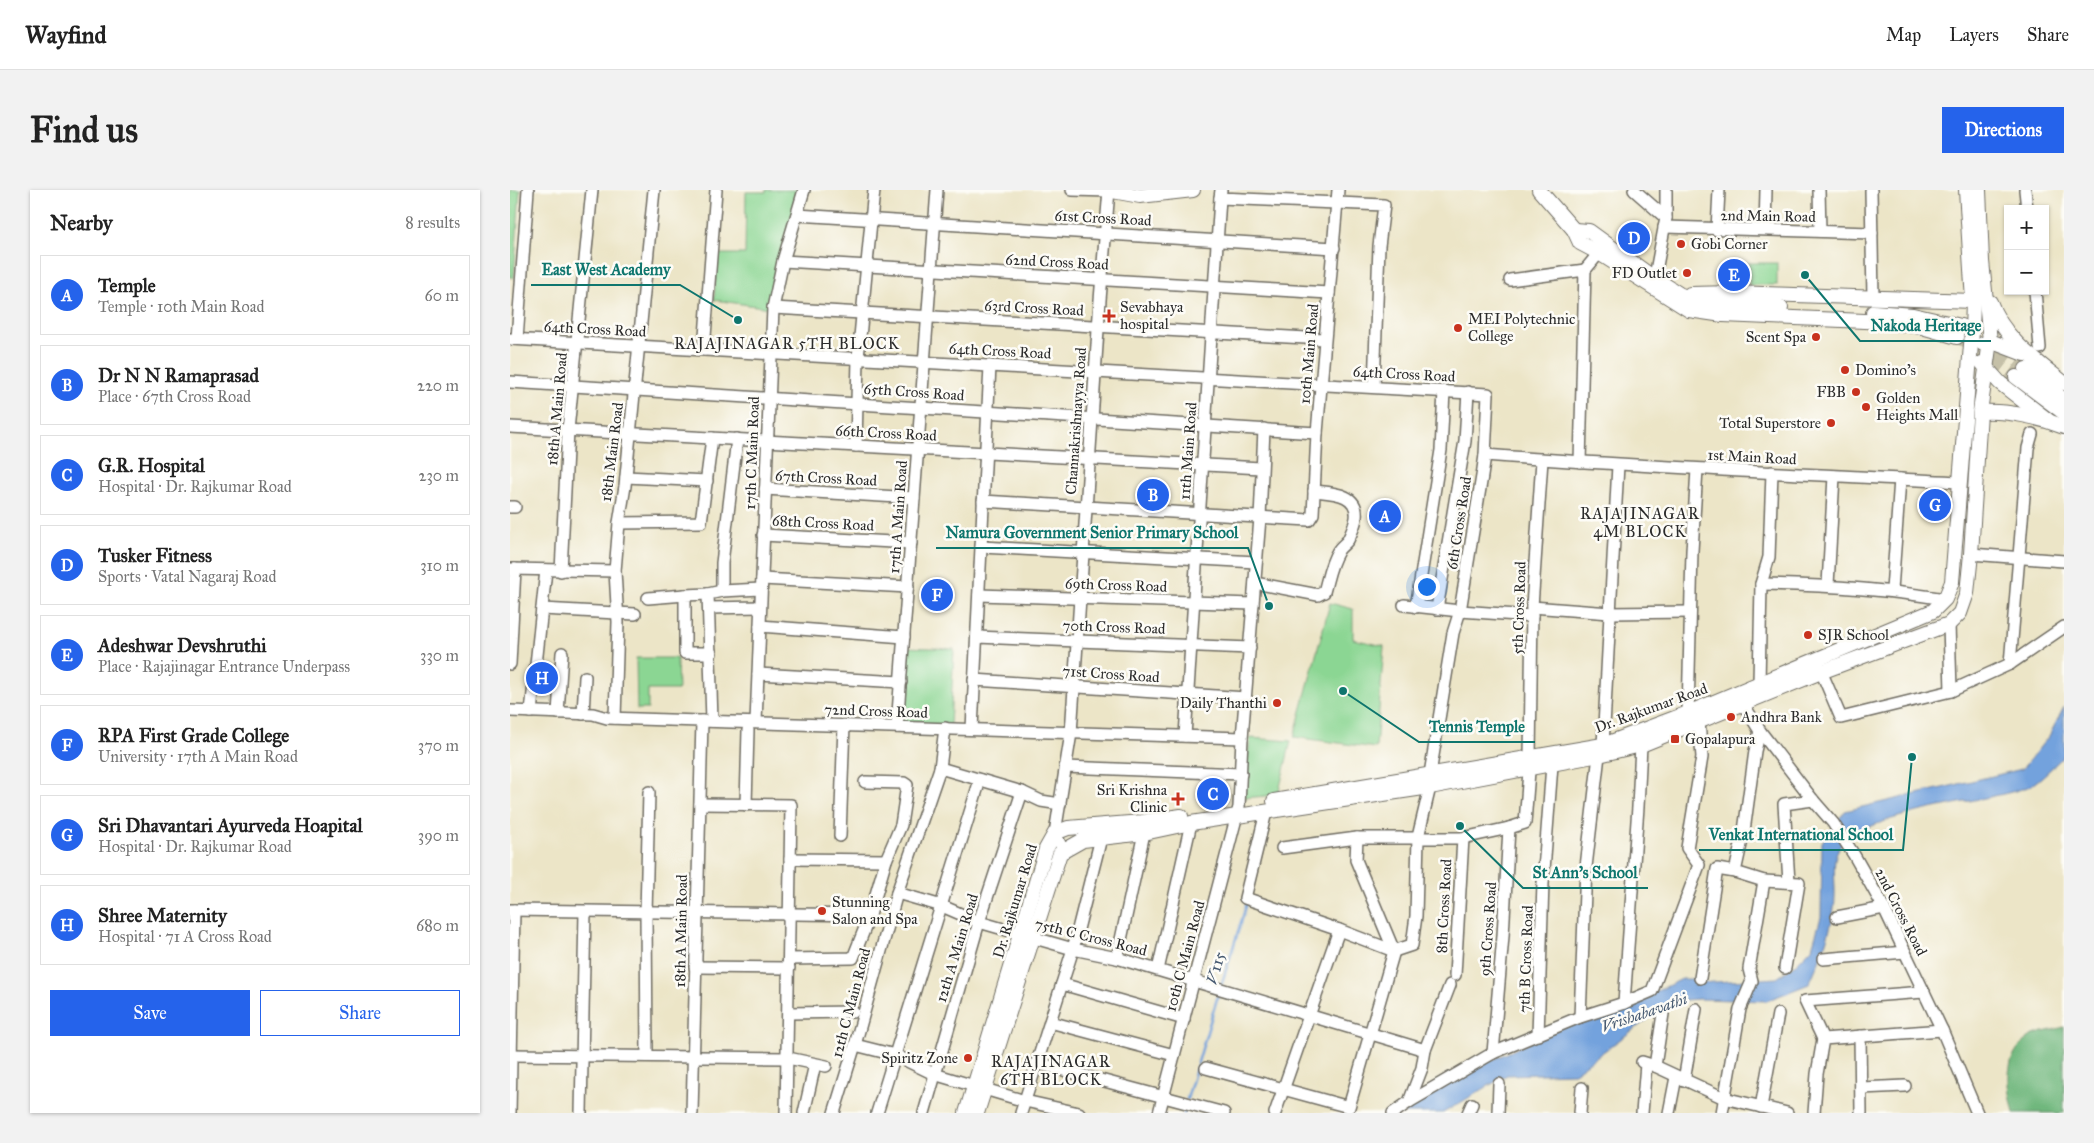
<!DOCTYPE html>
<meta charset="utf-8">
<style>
:root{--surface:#fff;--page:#f2f2f2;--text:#222;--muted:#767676;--line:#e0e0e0;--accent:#2563eb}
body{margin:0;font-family:"IM FELL Great Primer",serif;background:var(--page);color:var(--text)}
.controls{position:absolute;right:15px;top:15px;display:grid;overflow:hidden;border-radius:0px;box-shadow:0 1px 4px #0004}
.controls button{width:45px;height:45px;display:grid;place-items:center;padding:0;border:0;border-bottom:1px solid var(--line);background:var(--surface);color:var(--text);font:25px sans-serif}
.you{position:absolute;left:916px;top:396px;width:18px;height:18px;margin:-12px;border:4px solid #fff;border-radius:50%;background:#1a73e8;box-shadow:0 0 0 8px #1a73e833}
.badge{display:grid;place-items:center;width:32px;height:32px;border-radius:50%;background:var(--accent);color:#fff;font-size:16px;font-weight:700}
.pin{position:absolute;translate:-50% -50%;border:2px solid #fff;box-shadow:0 1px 5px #0006}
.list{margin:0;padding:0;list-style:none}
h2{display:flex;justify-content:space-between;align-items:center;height:65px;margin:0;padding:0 20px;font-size:21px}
h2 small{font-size:16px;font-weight:400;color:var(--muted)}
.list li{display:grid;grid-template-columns:32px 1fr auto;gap:15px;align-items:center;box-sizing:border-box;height:80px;margin:0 10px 10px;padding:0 10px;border:1px solid var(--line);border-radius:0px}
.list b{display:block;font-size:19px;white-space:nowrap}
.list p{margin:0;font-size:16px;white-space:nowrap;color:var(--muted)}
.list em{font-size:16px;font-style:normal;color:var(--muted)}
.actions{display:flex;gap:10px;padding:15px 20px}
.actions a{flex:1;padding:11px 0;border:1px solid var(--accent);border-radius:0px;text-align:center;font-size:18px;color:var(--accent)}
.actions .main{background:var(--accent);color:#fff}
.map{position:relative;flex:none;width:1554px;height:923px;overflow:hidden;border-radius:0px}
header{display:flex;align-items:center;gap:30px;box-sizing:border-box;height:70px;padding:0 25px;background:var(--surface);border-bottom:1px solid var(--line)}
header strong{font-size:24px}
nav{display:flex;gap:28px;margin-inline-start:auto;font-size:18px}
.intro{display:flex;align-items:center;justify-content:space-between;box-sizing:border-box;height:120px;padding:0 30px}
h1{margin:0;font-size:35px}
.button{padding:12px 22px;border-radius:0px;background:var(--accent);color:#fff;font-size:18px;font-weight:700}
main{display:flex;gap:30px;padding:0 30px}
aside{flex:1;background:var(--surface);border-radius:0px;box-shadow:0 1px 4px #0004}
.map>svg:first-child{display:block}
.green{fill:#8bd693;stroke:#5b805f}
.forest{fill:#70b77d;stroke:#4e7154}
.water{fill:#73a2dd;stroke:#4f6684}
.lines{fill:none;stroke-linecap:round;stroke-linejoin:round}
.stream{stroke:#73a2dd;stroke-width:2.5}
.major-tunnel{stroke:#c5c0a8;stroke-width:14;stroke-dasharray:14 7;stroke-linecap:butt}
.minor-casing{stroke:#6f6c62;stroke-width:14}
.major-casing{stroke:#6f6c62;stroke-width:16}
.minor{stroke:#fff;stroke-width:11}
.major{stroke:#fff;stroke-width:14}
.poi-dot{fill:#c8321e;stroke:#fdfcf7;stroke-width:2}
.labels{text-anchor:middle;stroke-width:5;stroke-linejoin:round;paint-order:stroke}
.street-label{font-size:15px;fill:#2b2b2b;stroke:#fdfcf7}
.poi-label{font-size:15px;fill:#2b2b2b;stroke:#fdfcf7;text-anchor:start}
.neighbourhood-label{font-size:16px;letter-spacing:1px;fill:#2b2b2b;stroke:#fdfcf7}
.water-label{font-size:16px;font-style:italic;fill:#485b72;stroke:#fdfcf7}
.leader{fill:none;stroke:#0f766e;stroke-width:2}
.callout-dot{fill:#0f766e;stroke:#fdfcf7;stroke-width:2}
.callout-label{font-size:16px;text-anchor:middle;font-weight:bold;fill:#0f766e;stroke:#fdfcf7;stroke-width:5;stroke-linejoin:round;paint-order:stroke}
</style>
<header>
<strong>Wayfind</strong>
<nav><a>Map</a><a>Layers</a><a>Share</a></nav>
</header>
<div class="intro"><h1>Find us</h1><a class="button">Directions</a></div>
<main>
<aside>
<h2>Nearby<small>8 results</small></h2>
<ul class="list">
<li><span class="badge">A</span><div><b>Temple</b><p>Temple · 10th Main Road</p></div><em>60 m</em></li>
<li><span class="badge">B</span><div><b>Dr N N Ramaprasad</b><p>Place · 67th Cross Road</p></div><em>220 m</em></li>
<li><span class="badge">C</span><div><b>G.R. Hospital</b><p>Hospital · Dr. Rajkumar Road</p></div><em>230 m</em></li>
<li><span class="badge">D</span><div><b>Tusker Fitness</b><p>Sports · Vatal Nagaraj Road</p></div><em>310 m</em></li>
<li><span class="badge">E</span><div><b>Adeshwar Devshruthi</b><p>Place · Rajajinagar Entrance Underpass</p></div><em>330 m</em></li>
<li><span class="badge">F</span><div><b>RPA First Grade College</b><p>University · 17th A Main Road</p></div><em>370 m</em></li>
<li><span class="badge">G</span><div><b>Sri Dhavantari Ayurveda Hoapital</b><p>Hospital · Dr. Rajkumar Road</p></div><em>390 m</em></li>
<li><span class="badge">H</span><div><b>Shree Maternity</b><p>Hospital · 71 A Cross Road</p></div><em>680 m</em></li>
</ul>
<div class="actions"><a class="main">Save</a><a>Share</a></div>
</aside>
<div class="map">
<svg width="1554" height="923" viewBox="0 0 1554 923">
<rect width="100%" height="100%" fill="#fdfcf7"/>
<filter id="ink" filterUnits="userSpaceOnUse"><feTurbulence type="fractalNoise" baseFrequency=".02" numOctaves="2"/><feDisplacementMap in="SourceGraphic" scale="10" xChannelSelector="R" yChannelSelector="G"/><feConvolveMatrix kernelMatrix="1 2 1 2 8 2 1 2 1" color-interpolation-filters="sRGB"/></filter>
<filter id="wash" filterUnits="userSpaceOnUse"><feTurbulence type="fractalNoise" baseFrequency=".0096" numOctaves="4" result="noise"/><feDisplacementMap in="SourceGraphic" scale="20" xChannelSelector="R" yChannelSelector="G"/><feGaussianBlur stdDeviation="1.12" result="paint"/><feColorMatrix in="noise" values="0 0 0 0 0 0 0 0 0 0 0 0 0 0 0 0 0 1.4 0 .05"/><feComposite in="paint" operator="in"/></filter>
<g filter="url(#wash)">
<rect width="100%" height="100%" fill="#ece5c7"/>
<g class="green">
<path d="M0,0H10L4,88L0,87Z"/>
<path d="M256,0H293L260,118L204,110L207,64H235L236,2H256Z"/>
<rect x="1239" y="73" width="28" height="22"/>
<path d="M820,413L843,419V449L874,456L866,558L784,547Z"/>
<path d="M396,457L444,459L440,536L392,534Z"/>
<path d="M126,468H167L168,500H138V519H127Z"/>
<path d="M740,548L781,551L768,605L733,608Z"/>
</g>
<path class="forest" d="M1554,837V923H1504C1497,895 1493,865 1520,847C1528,842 1544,840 1554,837Z"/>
<path class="water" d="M1554,517V563L1551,569C1542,577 1526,595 1515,598C1472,613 1355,622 1329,658C1322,669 1325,688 1325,700C1326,732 1312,765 1299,794L1256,811L1189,809L1163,811L1064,883L997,885L933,923H894L942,889L1050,838L1124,812L1172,789H1184L1189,793L1267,788L1285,775L1302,758L1311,727L1312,652L1335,621L1512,579L1539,546Z"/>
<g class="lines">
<g class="stream">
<path d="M711,796L737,713"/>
<path d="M677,909L709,802"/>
<path d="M674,923L675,917"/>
</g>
</g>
</g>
<g filter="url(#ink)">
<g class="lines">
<g class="major-tunnel">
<path d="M1454,137L1464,141L1516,179"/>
<path d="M1447,147L1460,152L1506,187"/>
</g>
<g class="minor-casing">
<g id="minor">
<path d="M562,0L599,1"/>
<path d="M711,0L710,8L874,15L869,56L864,197"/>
<path d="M1124,0L1156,28"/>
<path d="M1309,0L1310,41"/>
<path d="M1361,0L1363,107"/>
<path d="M1515,0L1517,19"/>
<path d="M287,25L824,58"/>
<path d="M1154,37L1362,43"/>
<path d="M1255,39L1256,0"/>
<path d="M1207,40L1209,0"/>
<path d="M273,71L819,103"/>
<path d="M1141,86L1146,81L1156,28V0"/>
<path d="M1000,90L1075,80"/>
<path d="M1525,101L1530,158"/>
<path d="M263,118L814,149"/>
<path d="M0,149L978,204L975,265L972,286L950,421L943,443L920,584"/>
<path d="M7,149L18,0"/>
<path d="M194,160L206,0"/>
<path d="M0,192L807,243"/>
<path d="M0,237L751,278"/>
<path d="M346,256L348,168L364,0"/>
<path d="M975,265C1133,277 1291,284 1450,292"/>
<path d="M1070,272L1075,80L1089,63"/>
<path d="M116,287L197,291"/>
<path d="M255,299L404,308"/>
<path d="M473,311L799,330L803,324L807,243L828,0"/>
<path d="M0,317H5"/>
<path d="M109,333L191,332L202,248"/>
<path d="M253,345L401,353"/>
<path d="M471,357L746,372"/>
<path d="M1461,364L1554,371"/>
<path d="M0,379L105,381"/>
<path d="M51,381L58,240L82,0"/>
<path d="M252,389L398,397"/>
<path d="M745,393L808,405L814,402C818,388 820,374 828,361C830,357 835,354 838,350C841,344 845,334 846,328C849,303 822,303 804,301"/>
<path d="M1251,394C1313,395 1374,399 1435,409"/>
<path d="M1318,395L1324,286"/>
<path d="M1382,400L1390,289"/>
<path d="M212,401V373L227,249"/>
<path d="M198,404L175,405V463H201"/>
<path d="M469,405L743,414"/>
<path d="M138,408L175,405"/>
<path d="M894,415L950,421L1022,426"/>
<path d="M906,417L931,260L934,201"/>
<path d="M1022,417L1100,423L1180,422"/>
<path d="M199,418L250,417"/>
<path d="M32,419L125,424"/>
<path d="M927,419L955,251L958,202"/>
<path d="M1439,434L1441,501"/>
<path d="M250,436L394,447"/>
<path d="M467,447L740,458"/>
<path d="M0,474L5,379"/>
<path d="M1308,474L1331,528L1441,501L1500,474L1554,437"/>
<path d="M1500,474L1518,258L1522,244"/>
<path d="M248,484L391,492"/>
<path d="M464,490L736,508"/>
<path d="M1249,493L1251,394L1259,367L1262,282"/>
<path d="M1228,506L1250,541L1303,610L1323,633L1344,665L1374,718L1432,840L1467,923"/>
<path d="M0,521L83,524L97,528L732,548"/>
<path d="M21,522L36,380"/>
<path d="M48,523L52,463"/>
<path d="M1178,523L1182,361L1187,279"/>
<path d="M73,524L75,487"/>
<path d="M105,528L108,432L105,381L109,333L115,296L144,0"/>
<path d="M202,531L198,404L212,401L251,399"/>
<path d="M246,532L263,118L273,71L294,0"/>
<path d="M387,537L427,0"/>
<path d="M462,539L480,176"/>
<path d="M675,546L710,8"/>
<path d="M555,577L731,584"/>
<path d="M430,578L512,602L531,611L550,614"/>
<path d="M190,614L281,615L276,923"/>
<path d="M236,615L238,540"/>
<path d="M756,622L735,708L829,740L765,923"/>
<path d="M330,646L334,535"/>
<path d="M772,658L847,648"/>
<path d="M553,660L545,643L561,543L590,110L599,0"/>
<path d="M280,669L376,670"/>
<path d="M1254,691L1289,693L1275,778"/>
<path d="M1279,692L1274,614L1303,610"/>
<path d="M387,703L432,716L469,732L563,759L607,768L915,860L912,878L899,912L883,923"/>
<path d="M0,720L360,725L376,670L391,635L397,595L394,593L355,592"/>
<path d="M1327,727L1374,718"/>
<path d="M829,740L884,761L902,755L906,726L908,647L920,597"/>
<path d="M607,768L634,643"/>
<path d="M279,769L343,768L360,725"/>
<path d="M1313,769L1395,762"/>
<path d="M185,777L279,778"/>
<path d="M648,780L681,633"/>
<path d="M945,785L953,648"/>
<path d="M1190,788L1207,679L1225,682"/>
<path d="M552,794L674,829"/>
<path d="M1114,813L1128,617L1131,555"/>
<path d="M279,823L343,822"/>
<path d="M1070,827L1076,677L1089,565L1093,555L1108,275"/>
<path d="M540,832L664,865"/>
<path d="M1028,845L1033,693L1042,575"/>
<path d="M1350,846L1351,923"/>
<path d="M1313,849L1295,811L1414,802"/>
<path d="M345,855L385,865L424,884L515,911L569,923"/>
<path d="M915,860L940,795"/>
<path d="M983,863L993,746L999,638L1015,633L1020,568L1022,417L1032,270"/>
<path d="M0,865L278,868L316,876"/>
<path d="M137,866L136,723L139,602"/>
<path d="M1132,872L1145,876L1214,908L1277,923"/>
<path d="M527,873L714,923"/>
<path d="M1145,876L1153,824"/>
<path d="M696,878L839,917L884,761L846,670L847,648H953L999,638"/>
<path d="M1174,891L1186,819"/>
<path d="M1351,898L1395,896"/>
<path d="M899,912L983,863L1070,827L1114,813L1142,801L1189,675L1177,658L1192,567L1189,532"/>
<path d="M1251,917L1268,824"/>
<path d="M0,923L4,720"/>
<path d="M71,923L75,722"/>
<path d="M182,923L192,531"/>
<path d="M294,923L305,874"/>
<path d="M324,923L345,855L387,703L430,578L435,538"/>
<path d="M367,923L470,590"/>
<path d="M414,923L469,732L512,602"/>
<path d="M511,923L563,759L591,648"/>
<path d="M649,923L729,617L732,548L750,328L754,239"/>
<path d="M958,923L962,914"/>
<path d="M988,923L989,894"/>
<path d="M1070,923L1072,898"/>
<path d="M1132,923L1136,874"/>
<path d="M1159,923L1166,887"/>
<path d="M1212,923L1230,819L1242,791L1239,779L1254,691L1225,682L1234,641L1245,561L1250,541"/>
<path d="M1304,923L1307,884L1313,849L1432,840"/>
</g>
</g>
<g class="major-casing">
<g id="major">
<path d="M597,0L630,6L683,0"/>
<path d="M1029,0L1064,40L1070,53L1089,63L1179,120L1213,125L1378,132L1412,137L1447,147"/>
<path d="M1064,40L1079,41L1141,86L1169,104L1188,112L1271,118"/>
<path d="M1180,104L1223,103L1463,111"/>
<path d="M1480,112C1493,148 1525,170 1554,193"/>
<path d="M1363,122L1403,125L1451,136"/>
<path d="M1473,154L1480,151L1514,164"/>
<path d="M1472,173L1490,193L1539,231"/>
<path d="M1516,179L1554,210"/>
<path d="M1506,187L1554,223"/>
<path d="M1470,222C1496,220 1529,227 1554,237"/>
<path d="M764,611L1093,555L1178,523L1423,421L1435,409L1442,392L1462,142L1463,111L1456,0"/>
<path d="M456,923L536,659L545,643L558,638L632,632L671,626"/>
<path d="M467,923L550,663L573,650L634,643L681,633L920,597L1089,565L1131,555L1311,482L1439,434L1450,423L1457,403L1461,364L1470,222L1480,151L1472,71L1469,0"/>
</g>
</g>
<use href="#minor" class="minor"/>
<use href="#major" class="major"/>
</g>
</g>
<g class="poi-dot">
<circle cx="1171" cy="54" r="5"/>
<circle cx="1177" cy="83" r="5"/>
<path d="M596.5 118.5h5v5h5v5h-5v5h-5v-5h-5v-5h5z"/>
<circle cx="948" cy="138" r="5"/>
<circle cx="1306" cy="147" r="5"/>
<circle cx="1335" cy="180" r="5"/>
<circle cx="1346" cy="202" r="5"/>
<circle cx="1356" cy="217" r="5"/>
<circle cx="1321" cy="233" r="5"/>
<circle cx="1298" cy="445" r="5"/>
<circle cx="767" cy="513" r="5"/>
<circle cx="1221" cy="527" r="5"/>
<rect x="1160" y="544" width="10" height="10" rx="2.5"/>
<path d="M665.5 601.5h5v5h5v5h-5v5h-5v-5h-5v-5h5z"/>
<circle cx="312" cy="721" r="5"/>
<circle cx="458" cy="868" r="5"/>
</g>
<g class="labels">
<g class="street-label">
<text transform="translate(1258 26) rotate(1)" y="5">2nd Main Road</text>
<text transform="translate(593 28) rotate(3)" y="5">61st Cross Road</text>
<text transform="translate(547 72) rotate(3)" y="5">62nd Cross Road</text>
<text transform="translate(524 118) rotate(3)" y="5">63rd Cross Road</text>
<text transform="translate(85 139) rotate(3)" y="5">64th Cross Road</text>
<text transform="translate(490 161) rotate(3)" y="5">64th Cross Road</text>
<text transform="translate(799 164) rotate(-85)" y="5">10th Main Road</text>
<text transform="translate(894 184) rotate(3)" y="5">64th Cross Road</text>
<text transform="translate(404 202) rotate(4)" y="5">65th Cross Road</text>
<text transform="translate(47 219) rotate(-85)" y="5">18th A Main Road</text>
<text transform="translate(566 231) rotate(-86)" y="5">Channakrishnayya Road</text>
<text transform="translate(376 243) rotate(3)" y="5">66th Cross Road</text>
<text transform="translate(678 261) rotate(-86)" y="5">11th Main Road</text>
<text transform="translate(102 262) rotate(-83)" y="5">18th Main Road</text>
<text transform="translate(242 263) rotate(-88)" y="5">17th C Main Road</text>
<text transform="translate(1242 267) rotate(3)" y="5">1st Main Road</text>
<text transform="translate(316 288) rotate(3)" y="5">67th Cross Road</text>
<text transform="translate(388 327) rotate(-86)" y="5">17th A Main Road</text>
<text transform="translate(313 333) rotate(3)" y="5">68th Cross Road</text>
<text transform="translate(949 333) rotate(-81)" y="5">6th Cross Road</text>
<text transform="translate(606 395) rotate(2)" y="5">69th Cross Road</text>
<text transform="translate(1009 418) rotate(-88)" y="5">5th Cross Road</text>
<text transform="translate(604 437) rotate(2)" y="5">70th Cross Road</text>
<text transform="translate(601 484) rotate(4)" y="5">71st Cross Road</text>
<text transform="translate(1141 518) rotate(-20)" y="5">Dr. Rajkumar Road</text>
<text transform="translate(366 521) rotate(2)" y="5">72nd Cross Road</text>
<text transform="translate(505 711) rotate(-73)" y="5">Dr. Rajkumar Road</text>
<text transform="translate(934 716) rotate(-87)" y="5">8th Cross Road</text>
<text transform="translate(1391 722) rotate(63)" y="5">2nd Cross Road</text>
<text transform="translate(978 739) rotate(-86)" y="5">9th Cross Road</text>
<text transform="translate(171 741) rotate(-89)" y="5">18th A Main Road</text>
<text transform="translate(581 747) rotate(14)" y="5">75th C Cross Road</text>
<text transform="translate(447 758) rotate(-73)" y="5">12th A Main Road</text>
<text transform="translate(675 766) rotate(-75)" y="5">10th C Main Road</text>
<text transform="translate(1016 769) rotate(-88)" y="5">7th B Cross Road</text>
<text transform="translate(341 813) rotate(-75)" y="5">12th C Main Road</text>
</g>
<g class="poi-label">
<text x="1181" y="59">Gobi Corner</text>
<text x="1167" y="88" text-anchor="end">FD Outlet</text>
<text x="610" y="122">Sevabhaya<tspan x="610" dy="17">hospital</tspan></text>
<text x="958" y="134">MEI Polytechnic<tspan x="958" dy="17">College</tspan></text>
<text x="1296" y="152" text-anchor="end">Scent Spa</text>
<text x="1345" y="185">Domino's</text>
<text x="1336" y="207" text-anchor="end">FBB</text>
<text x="1366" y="213">Golden<tspan x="1366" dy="17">Heights Mall</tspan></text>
<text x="1311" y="238" text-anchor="end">Total Superstore</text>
<text x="1308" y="450">SJR School</text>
<text x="757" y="518" text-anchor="end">Daily Thanthi</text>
<text x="1231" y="532">Andhra Bank</text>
<text x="1175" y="554">Gopalapura</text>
<text x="657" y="605" text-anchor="end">Sri Krishna<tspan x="657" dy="17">Clinic</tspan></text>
<text x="322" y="717">Stunning<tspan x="322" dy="17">Salon and Spa</tspan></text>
<text x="448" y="873" text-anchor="end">Spiritz Zone</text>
</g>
<g class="neighbourhood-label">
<text x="277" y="159">RAJAJINAGAR 5TH BLOCK</text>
<text x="1130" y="329">RAJAJINAGAR<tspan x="1130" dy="18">4M BLOCK</tspan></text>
<text x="541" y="877">RAJAJINAGAR<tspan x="541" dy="18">6TH BLOCK</tspan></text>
</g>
<g class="water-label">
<text transform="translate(705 778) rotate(-74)" y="6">V115</text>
<text transform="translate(1134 822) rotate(-19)" y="6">Vrishabavathi</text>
</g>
</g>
<path class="leader" d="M228 130L170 95H21M1295 85L1350 151H1481M759 416L738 358H426M833 501L909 552H1025M1402 567L1393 660H1189M950 636L1013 698H1138"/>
<g class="callout-dot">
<circle cx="228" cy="130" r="5"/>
<circle cx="1295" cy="85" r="5"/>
<circle cx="759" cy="416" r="5"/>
<circle cx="833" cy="501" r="5"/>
<circle cx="1402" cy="567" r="5"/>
<circle cx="950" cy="636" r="5"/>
</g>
<g class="callout-label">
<text x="96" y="85">East West Academy</text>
<text x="1416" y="141">Nakoda Heritage</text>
<text x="582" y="348">Namura Government Senior Primary School</text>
<text x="967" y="542">Tennis Temple</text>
<text x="1291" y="650">Venkat International School</text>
<text x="1075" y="688">St Ann's School</text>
</g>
</svg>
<div class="controls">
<button>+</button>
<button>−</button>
</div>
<div class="you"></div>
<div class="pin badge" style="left:875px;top:326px">A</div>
<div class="pin badge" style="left:643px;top:305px">B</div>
<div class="pin badge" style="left:703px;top:604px">C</div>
<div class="pin badge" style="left:1124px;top:48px">D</div>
<div class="pin badge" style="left:1224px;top:85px">E</div>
<div class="pin badge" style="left:427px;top:405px">F</div>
<div class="pin badge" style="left:1425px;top:315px">G</div>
<div class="pin badge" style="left:32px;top:488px">H</div>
</div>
</main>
